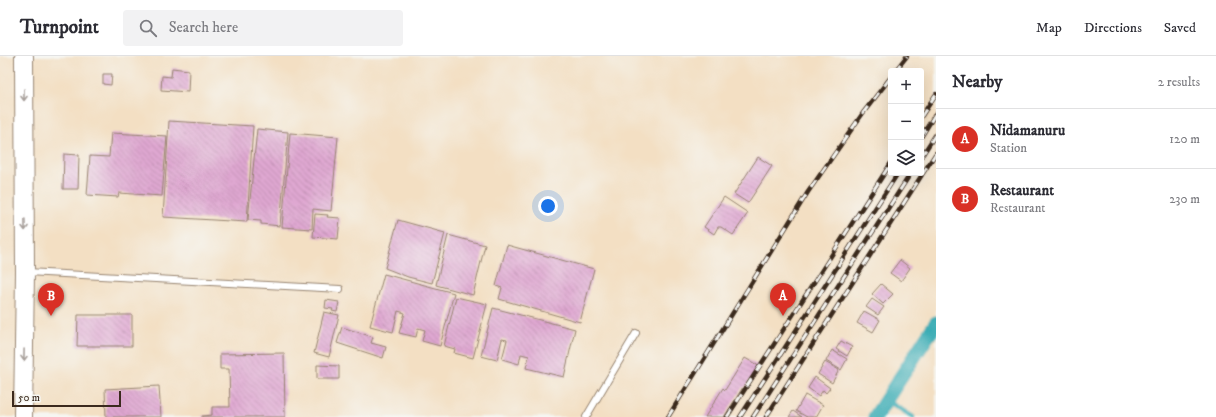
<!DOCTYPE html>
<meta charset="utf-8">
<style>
:root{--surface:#fff;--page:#f2f2f3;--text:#2b2b33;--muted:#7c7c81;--line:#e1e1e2;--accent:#d93025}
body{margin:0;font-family:"IM FELL DW Pica",serif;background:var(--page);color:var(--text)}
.controls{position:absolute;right:12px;top:12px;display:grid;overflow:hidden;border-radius:4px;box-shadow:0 4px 16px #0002}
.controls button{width:36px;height:36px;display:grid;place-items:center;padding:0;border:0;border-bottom:1px solid var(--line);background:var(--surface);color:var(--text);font:20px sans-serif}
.scale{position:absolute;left:12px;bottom:10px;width:109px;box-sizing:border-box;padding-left:4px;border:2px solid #3b2a1e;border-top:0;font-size:11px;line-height:14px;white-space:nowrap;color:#3b2a1e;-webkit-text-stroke:3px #f6f6f2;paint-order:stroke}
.you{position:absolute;left:548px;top:150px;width:14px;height:14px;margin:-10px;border:3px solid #fff;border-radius:50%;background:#1a73e8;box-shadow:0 0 0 6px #1a73e833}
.badge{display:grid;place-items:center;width:26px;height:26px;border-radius:50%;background:var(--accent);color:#fff;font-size:13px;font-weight:700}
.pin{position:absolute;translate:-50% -33px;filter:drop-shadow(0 1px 2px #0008)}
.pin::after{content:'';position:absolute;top:21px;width:14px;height:12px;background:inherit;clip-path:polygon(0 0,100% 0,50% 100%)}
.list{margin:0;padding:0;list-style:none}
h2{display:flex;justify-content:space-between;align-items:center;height:52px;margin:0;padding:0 16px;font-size:17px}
h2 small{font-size:13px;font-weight:400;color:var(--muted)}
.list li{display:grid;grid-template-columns:26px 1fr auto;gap:12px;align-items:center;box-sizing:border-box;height:60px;padding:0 16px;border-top:1px solid var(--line)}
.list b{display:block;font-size:15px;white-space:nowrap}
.list p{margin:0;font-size:13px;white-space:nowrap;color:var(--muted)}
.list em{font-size:13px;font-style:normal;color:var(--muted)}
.icon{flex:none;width:22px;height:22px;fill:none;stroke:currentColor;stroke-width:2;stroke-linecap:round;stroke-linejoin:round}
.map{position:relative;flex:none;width:936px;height:361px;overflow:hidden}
header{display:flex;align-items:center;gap:24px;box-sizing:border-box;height:56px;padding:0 20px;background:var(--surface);border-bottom:1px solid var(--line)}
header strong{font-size:19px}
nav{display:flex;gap:22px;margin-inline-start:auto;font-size:14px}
.search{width:280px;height:36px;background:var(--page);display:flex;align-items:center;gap:10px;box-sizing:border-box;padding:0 14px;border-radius:4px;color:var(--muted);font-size:15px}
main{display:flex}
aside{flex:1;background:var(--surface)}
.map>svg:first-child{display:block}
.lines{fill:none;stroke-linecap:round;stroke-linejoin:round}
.stream{stroke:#39abb4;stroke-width:4.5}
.canal{stroke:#39abb4;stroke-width:15}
.building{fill:url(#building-back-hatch)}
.service-casing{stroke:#978470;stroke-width:8}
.primary-casing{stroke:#978470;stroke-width:20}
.service{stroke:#fff;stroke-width:6}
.primary{stroke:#fff;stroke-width:18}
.rail-casing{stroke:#3b2a1e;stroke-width:4.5}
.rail{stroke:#f6f6f2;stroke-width:3;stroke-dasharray:9;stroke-linecap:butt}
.oneway{stroke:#a79f9a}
</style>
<header>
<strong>Turnpoint</strong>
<div class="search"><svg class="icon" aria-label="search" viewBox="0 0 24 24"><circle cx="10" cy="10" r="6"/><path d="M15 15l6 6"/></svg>Search here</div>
<nav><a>Map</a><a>Directions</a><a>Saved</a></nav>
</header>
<main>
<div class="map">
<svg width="936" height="361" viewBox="0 0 936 361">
<defs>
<pattern id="building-back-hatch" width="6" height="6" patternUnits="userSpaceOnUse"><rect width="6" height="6" fill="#dfa7d1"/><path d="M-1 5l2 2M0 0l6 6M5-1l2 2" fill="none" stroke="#b688a9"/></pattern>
</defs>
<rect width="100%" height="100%" fill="#f6f6f2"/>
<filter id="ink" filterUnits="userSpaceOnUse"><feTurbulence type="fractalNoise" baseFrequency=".025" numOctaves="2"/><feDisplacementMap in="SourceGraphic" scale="8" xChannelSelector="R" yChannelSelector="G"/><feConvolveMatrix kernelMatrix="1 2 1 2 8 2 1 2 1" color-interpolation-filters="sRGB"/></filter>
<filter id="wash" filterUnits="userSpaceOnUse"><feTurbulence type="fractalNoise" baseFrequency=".012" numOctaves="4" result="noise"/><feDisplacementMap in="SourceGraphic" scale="16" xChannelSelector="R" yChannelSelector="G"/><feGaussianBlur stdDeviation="0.9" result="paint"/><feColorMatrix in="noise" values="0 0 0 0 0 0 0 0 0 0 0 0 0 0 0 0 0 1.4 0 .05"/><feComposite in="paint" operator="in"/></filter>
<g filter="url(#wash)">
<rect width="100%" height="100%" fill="#f3dfc3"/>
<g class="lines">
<path class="stream" d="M886,344L913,361"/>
<path class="canal" d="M875,361L936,267"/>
</g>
<g id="blocks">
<g class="building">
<path d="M172,12L189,14L188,36L161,34L162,20L171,21Z"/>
<path d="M103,18H112L111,29L103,28Z"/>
<path d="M169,65L253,70L247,166L163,161Z"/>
<path d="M257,73L288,76L280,170L261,168V165L248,164Z"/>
<path d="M111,77L167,80L162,140L119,137L118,141L87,139L90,100L109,101Z"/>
<path d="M290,77L338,81L331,155L313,153L312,173L282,171Z"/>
<path d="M64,98L79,99L78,133H63Z"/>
<path d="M758,101L772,110L748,147L734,138Z"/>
<path d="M724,141L748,157L733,179L721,171H718L714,178L704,171Z"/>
<path d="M315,158L328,159L327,161L340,162L338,183L313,181Z"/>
<path d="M398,164L445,177L432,227L408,221L385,212Z"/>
<path d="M448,179L485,189L473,239L436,229Z"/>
<path d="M507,189L594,213L580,266L499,243L502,232L496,230Z"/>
<path d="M900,204L910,212L901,225L890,217Z"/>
<path d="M384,218L454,237L440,290L422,285L425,274L418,272L416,281L399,277L405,257L398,255L393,276L370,270Z"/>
<path d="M881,228L893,238L883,248L872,238Z"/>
<path d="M456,241L487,248L473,302L454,297L455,293L444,290Z"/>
<path d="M872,243L884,251L878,259L866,251Z"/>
<path d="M326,244L339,246L337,256L332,255L333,253L325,252Z"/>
<path d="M493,252L575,273L564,321L526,312L529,300L521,298L519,308L502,303L507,284L502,283L497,304L481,300Z"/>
<path d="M864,255L880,264L873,276L857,267Z"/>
<path d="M324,256L339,259L329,301L314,297Z"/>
<path d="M78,259H132V290H77Z"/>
<path d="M342,271L373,281L371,287L386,291L383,302L337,287Z"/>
<path d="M841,285L852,291L847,300L836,293Z"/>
<path d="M832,294L847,303L841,314L826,305Z"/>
<path d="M284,297L285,361H202V360L212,359V351H230L229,313H220V298Z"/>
<path d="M745,302L759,310L745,332L743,331L724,361H705L723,332L725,334Z"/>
<path d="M825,306L839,314L832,327L818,318Z"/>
<path d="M317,309L339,310V323H317Z"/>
<path d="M815,321L830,332L826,337L823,334L819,340L808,332Z"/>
<path d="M159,330L161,361H106L105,333Z"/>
<path d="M805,339L823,349L816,361H807L796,355Z"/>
<path d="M793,355L802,361H789Z"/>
</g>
</g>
</g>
<g filter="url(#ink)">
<use href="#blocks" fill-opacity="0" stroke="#978470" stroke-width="1"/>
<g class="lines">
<g class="service-casing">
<g id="service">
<path d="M27,216L340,233"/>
<path d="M586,361L636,277"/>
</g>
</g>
<g class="primary-casing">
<path id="primary" d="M23,361L25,216L24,0"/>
</g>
<use href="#service" class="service"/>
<use href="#primary" class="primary"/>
<g class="rail-casing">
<g id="rail">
<path d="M895,15L907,0"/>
<path d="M921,61L936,38"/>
<path d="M921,81L936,57"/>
<path d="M921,101L936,78"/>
<path d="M668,361L808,136L863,57L891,21"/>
<path d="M727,361L891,107"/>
<path d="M740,361L898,117"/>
<path d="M753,361L911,117"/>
<path d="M766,361L936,97"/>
</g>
</g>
<use href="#rail" class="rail"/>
</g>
<defs><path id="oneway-shaft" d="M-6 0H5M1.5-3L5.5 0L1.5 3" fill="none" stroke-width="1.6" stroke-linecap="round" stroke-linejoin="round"/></defs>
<g class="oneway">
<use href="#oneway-shaft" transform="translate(24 39) rotate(90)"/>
<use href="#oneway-shaft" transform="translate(25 169) rotate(89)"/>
<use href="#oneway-shaft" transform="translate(24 299) rotate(91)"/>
</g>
</g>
</svg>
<div class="controls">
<button>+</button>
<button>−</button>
<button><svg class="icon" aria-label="layers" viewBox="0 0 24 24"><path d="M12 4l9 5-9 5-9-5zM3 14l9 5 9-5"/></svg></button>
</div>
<div class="scale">50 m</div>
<div class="you"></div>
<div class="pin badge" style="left:783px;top:260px">A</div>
<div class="pin badge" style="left:51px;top:260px">B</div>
</div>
<aside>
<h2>Nearby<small>2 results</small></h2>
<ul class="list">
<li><span class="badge">A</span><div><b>Nidamanuru</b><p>Station</p></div><em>120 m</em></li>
<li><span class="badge">B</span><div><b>Restaurant</b><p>Restaurant</p></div><em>230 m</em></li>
</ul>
</aside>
</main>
